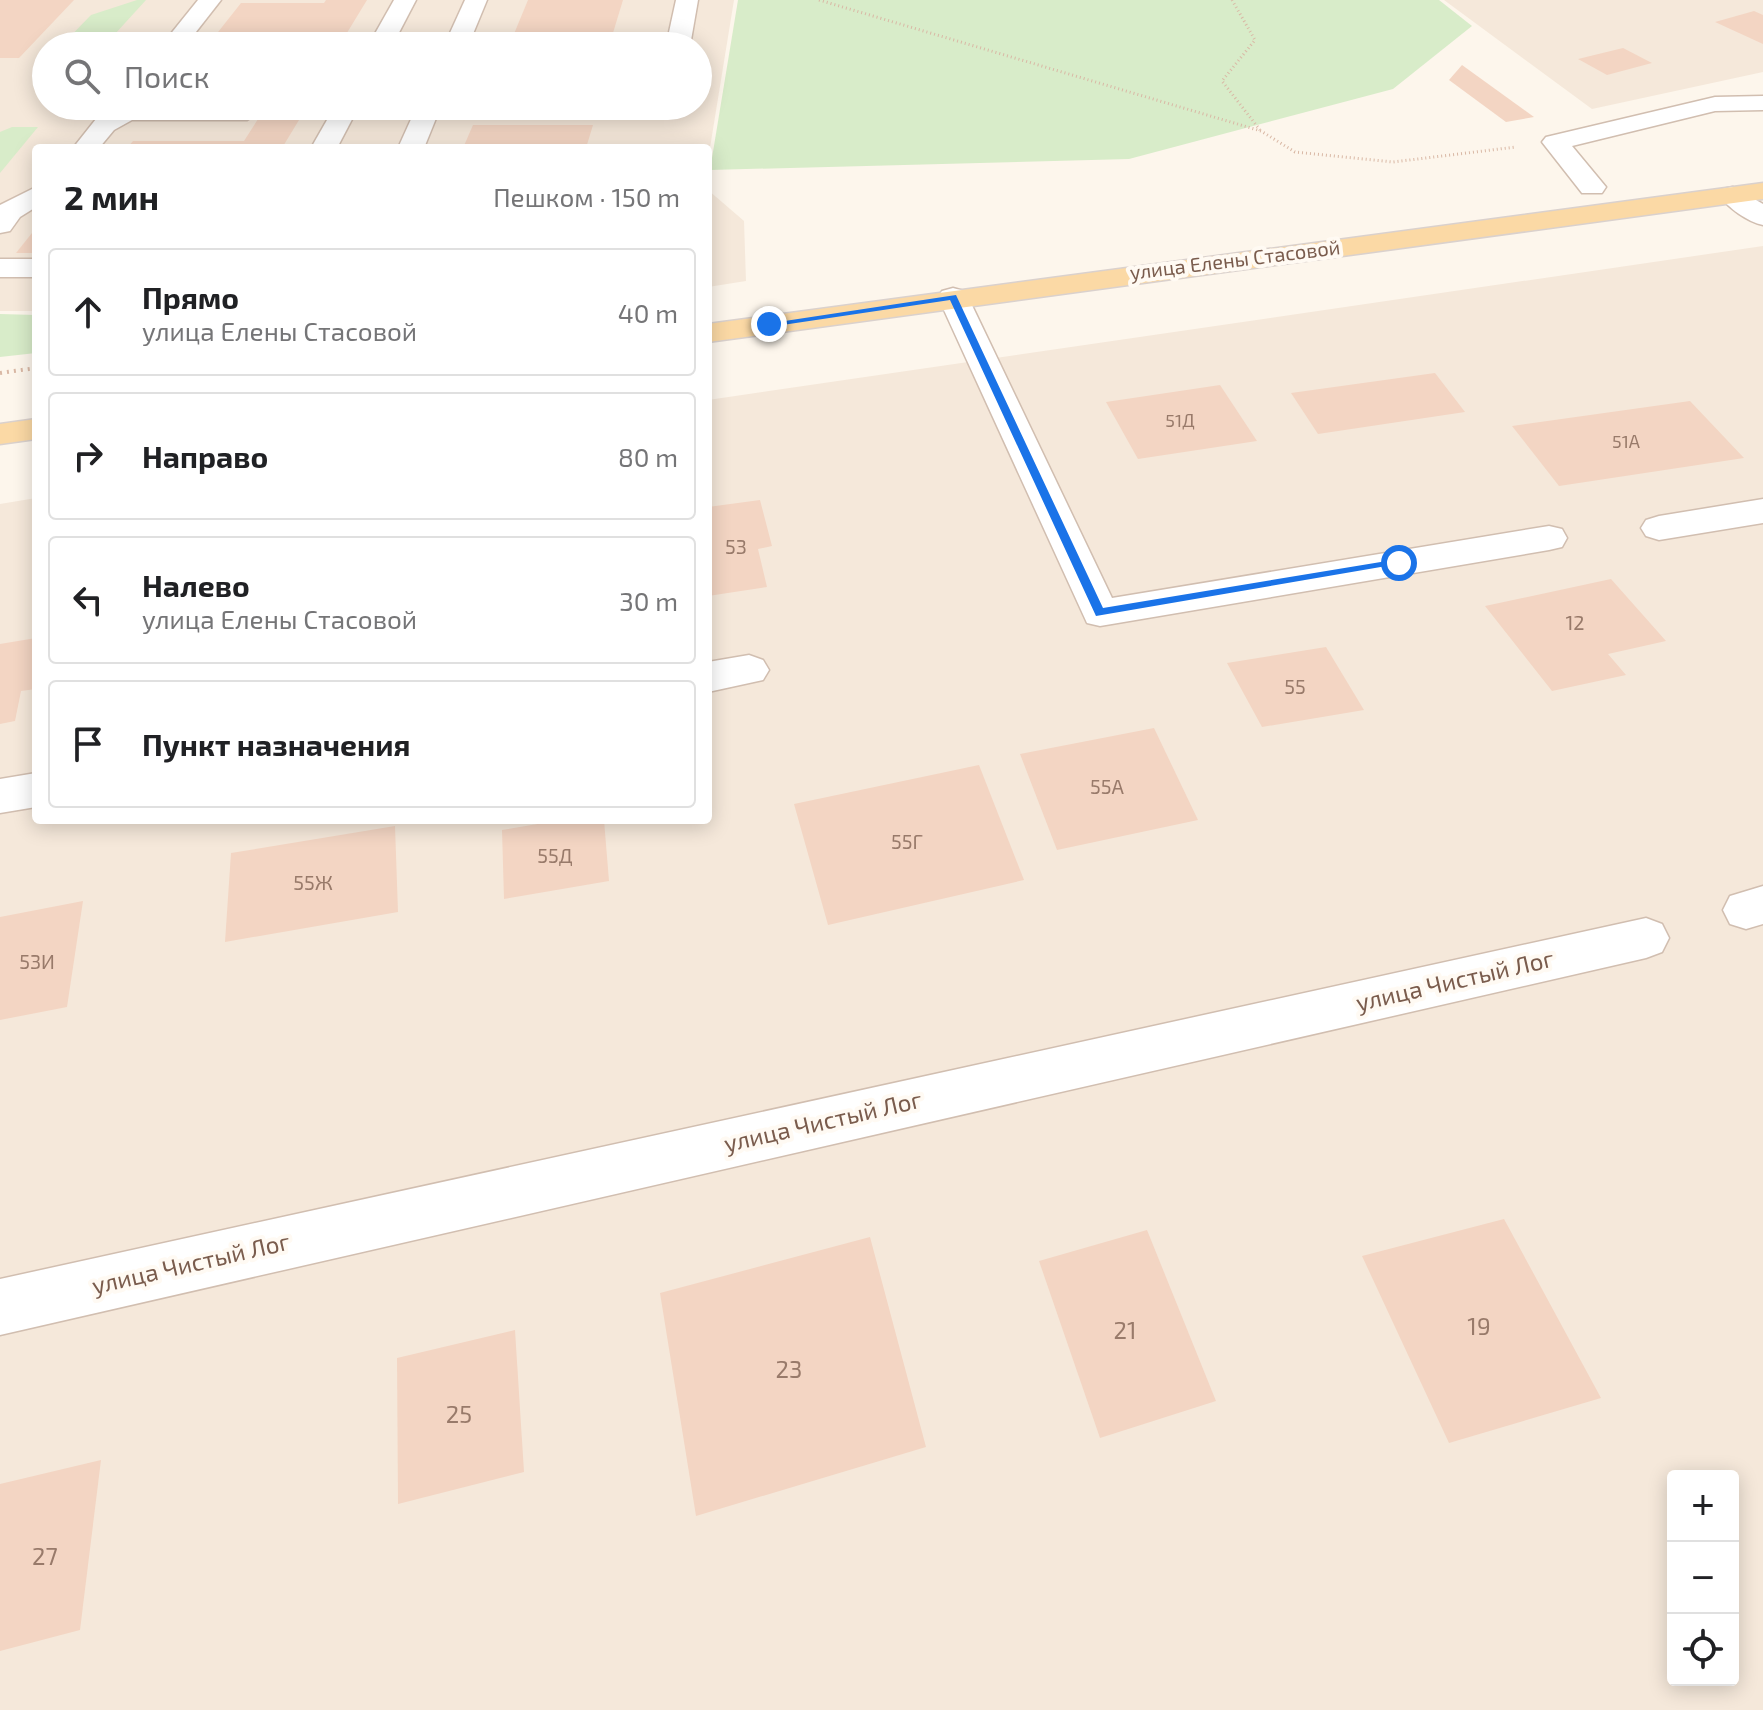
<!DOCTYPE html>
<html lang="ru">
<meta charset="utf-8">
<style>
:root{--surface:#fff;--page:#f6f6f6;--text:#202124;--muted:#757577;--line:#e0e0e0}
body{margin:0;font-family:"Exo 2",sans-serif;background:var(--page);color:var(--text)}
.controls{position:absolute;right:24px;bottom:24px;display:grid;overflow:hidden;border-radius:8px;box-shadow:0 4px 20px #0003}
.controls button{width:72px;height:72px;display:grid;place-items:center;padding:0;border:0;border-bottom:2px solid var(--line);background:var(--surface);color:var(--text);font:40px sans-serif}
.stop{position:absolute;width:24px;height:24px;margin:-18px;border:6px solid #1a73e8;border-radius:50%;background:#fff}
.stop.end{background:#1a73e8;border-color:#fff;box-shadow:0 2px 8px #0008}
.list{margin:0;padding:0;list-style:none}
h2{display:flex;justify-content:space-between;align-items:center;height:104px;margin:0;padding:0 32px;font-size:34px}
h2 small{font-size:26px;font-weight:400;color:var(--muted)}
.list li{display:grid;grid-template-columns:52px 1fr auto;gap:24px;align-items:center;box-sizing:border-box;height:128px;margin:0 16px 16px;padding:0 16px;border:2px solid var(--line);border-radius:8px}
.list b{display:block;font-size:30px;white-space:nowrap}
.list p{margin:0;font-size:26px;white-space:nowrap;color:var(--muted)}
.list em{font-size:26px;font-style:normal;color:var(--muted)}
.icon{flex:none;width:44px;height:44px;fill:none;stroke:currentColor;stroke-width:2;stroke-linecap:round;stroke-linejoin:round}
.map{position:relative;flex:none;width:1763px;height:1710px;overflow:hidden}
.search{position:absolute;background:var(--surface);box-shadow:0 4px 20px #0003;left:32px;top:32px;width:680px;height:88px;display:flex;align-items:center;gap:20px;box-sizing:border-box;padding:0 28px;border-radius:44px;color:var(--muted);font-size:30px}
.panel{position:absolute;background:var(--surface);box-shadow:0 4px 20px #0003;left:32px;top:144px;width:680px;height:680px;border-radius:8px}
.map>svg:first-child{display:block}
.residential{fill:#f5e8da;fill-rule:evenodd}
.green{fill:#d8ecc9}
.building{fill:#f3d5c3}
.lines{fill:none;stroke-linecap:round;stroke-linejoin:round}
.minor-casing{stroke:#d1beb0;stroke-width:3}
.major-casing{stroke:#dad1cd;stroke-width:3}
.path-far1{stroke:#d9b8a5;stroke-width:3;stroke-dasharray:1 3;stroke-linecap:butt}
.path{stroke:#d9b8a5;stroke-width:4;stroke-dasharray:2 5;stroke-linecap:butt}
.minor{fill:#fff;fill-rule:evenodd}
.major{fill:#fbd9a5;fill-rule:evenodd}
.route{fill:#1a73e8}
.labels{text-anchor:middle;stroke-width:8;stroke-linejoin:round;paint-order:stroke}
.far-number-label{font-size:18px;fill:#987a6a}
.far-street-label{font-size:20px;fill:#7a5c4d;stroke:#fffaf3}
.number-label{font-size:20px;fill:#987a6a}
.street-label{font-size:24px;fill:#7a5c4d;stroke:#fffaf3}
.near-number-label{font-size:24px;fill:#987a6a}
</style>
<div class="map">
<svg width="1763" height="1710" viewBox="0 0 1763 1710">
<rect width="100%" height="100%" fill="#fdf6ec"/>
<g class="residential">
<path d="M0,0H734L708,160V148H36V311H0ZM46,46H698V106H46Z"/>
<path d="M1444,0H1763V72L1592,109Z"/>
<path d="M708,190L744,221L746,281L708,287Z"/>
<path d="M1763,246V1710H0V504L36,498V820H708V400ZM1673,1476H1733V1680H1673Z"/>
</g>
<g class="green">
<path d="M137,0H146L104,46H61L91,15Z"/>
<path d="M738,0H1439L1472,26L1393,89L1129,159L710,170Z"/>
<path d="M12,127H38L0,173V132Z"/>
<path d="M0,314L36,315V353L0,357Z"/>
</g>
<g class="building">
<path d="M0,0H74L19,58H0Z"/>
<path d="M326,0H367L339,46H207L241,3H324Z"/>
<path d="M528,0H623L609,46H509Z"/>
<path d="M1754,11L1763,15V44L1715,22Z"/>
<path d="M1623,48L1652,63L1607,75L1578,59Z"/>
<path d="M1462,65L1534,117L1506,122L1449,80Z"/>
<path d="M258,119L299,120L282,148H127L133,141H244Z"/>
<path d="M473,125H593L586,148H463Z"/>
<path d="M36,228V253H16Z"/>
<path d="M1435,373L1465,412L1318,434L1291,393Z"/>
<path d="M1220,385L1257,441L1138,459L1106,402Z"/>
<path d="M1690,401L1744,458L1559,486L1512,426Z"/>
<path d="M760,500L772,546L758,549L767,587L708,596V507Z"/>
<path d="M1611,579L1666,641L1608,654L1626,675L1552,691L1485,606Z"/>
<path d="M36,638V689L21,691L15,721L0,724V644Z"/>
<path d="M1326,647L1364,710L1262,727L1227,663Z"/>
<path d="M1154,728L1198,820L1057,850L1020,754Z"/>
<path d="M979,765L1024,880L828,925L794,804Z"/>
<path d="M561,820H604L609,881L504,899L502,830Z"/>
<path d="M395,826L398,912L225,942L231,853Z"/>
<path d="M83,901L67,1007L0,1020V917Z"/>
<path d="M1504,1219L1601,1398L1449,1443L1362,1256Z"/>
<path d="M1147,1230L1216,1401L1100,1438L1039,1261Z"/>
<path d="M870,1237L926,1447L696,1516L660,1293Z"/>
<path d="M515,1330L524,1472L398,1504L397,1358Z"/>
<path d="M101,1460L80,1630L0,1651V1484Z"/>
</g>
<g class="lines">
<g class="minor-casing">
<g id="minor">
<path d="M198,0H221L185,46H161Z"/>
<path d="M394,0H416L392,46H368Z"/>
<path d="M465,0H487L468,46H444Z"/>
<path d="M676,0H698L690,46H666Z"/>
<path d="M1763,96V110L1715,111L1572,146L1606,187L1602,193H1582L1542,142L1546,137L1715,97Z"/>
<path d="M125,106H253L260,112L247,120H132L114,130L99,148H73L96,119Z"/>
<path d="M335,106H359L337,148H311Z"/>
<path d="M417,106H441L424,148H398Z"/>
<path d="M36,187V207L20,217L10,231L0,233V205Z"/>
<path d="M1733,187L1763,204V225C1748,222 1728,208 1719,195L1723,189Z"/>
<rect x="0" y="259" width="36" height="18"/>
<path d="M953,288L964,291L968,297L1112,598L1549,526L1562,529L1567,538L1562,547L1549,550L1100,626L1087,623L938,297L942,291Z"/>
<path d="M1763,499V523L1659,540L1646,536L1641,528L1646,520L1659,516Z"/>
<path d="M749,655L763,660L769,670L763,680L708,692V662Z"/>
<path d="M36,773V807L0,813V779Z"/>
<path d="M1763,886V924L1746,929L1730,924L1723,910L1730,896Z"/>
<path d="M1646,918L1662,924L1669,938L1662,952L1646,958L0,1335V1279Z"/>
</g>
</g>
<g class="major-casing">
<g id="major">
<path d="M1763,183V199L708,342V324Z"/>
<path d="M36,419V439L0,444V424Z"/>
</g>
</g>
<g class="path-far1">
<path d="M819,0L1261,131L1295,152L1393,162L1516,147"/>
<path d="M1232,0L1255,40L1222,81L1260,130"/>
</g>
<path class="path" d="M0,373L36,368"/>
<use href="#minor" class="minor"/>
<use href="#major" class="major"/>
</g>
<path class="route" d="M956,295L1103,608L1399,559L1404,563L1096,616L950,300L769,327L765,324Z"/>
<g class="labels">
<g class="far-number-label">
<text x="1180" y="427">51Д</text>
<text x="1626" y="448">51А</text>
</g>
<g class="far-street-label">
<text transform="translate(1235 260) rotate(-7)" y="7">улица Елены Стасовой</text>
</g>
<g class="number-label">
<text x="736" y="554">53</text>
<text x="1575" y="630">12</text>
<text x="1295" y="694">55</text>
<text x="1107" y="794">55А</text>
<text x="907" y="849">55Г</text>
<text x="555" y="863">55Д</text>
<text x="313" y="890">55Ж</text>
<text x="37" y="969">53И</text>
</g>
<g class="street-label">
<text transform="translate(1455 981) rotate(-13)" y="8">улица Чистый Лог</text>
<text transform="translate(823 1122) rotate(-13)" y="8">улица Чистый Лог</text>
<text transform="translate(191 1264) rotate(-13)" y="8">улица Чистый Лог</text>
</g>
<g class="near-number-label">
<text x="1479" y="1335">19</text>
<text x="1125" y="1339">21</text>
<text x="789" y="1378">23</text>
<text x="459" y="1423">25</text>
<text x="45" y="1565">27</text>
</g>
</g>
</svg>
<div class="controls">
<button>+</button>
<button>−</button>
<button><svg class="icon" aria-label="locate" viewBox="0 0 24 24"><circle cx="12" cy="12" r="6"/><path d="M12 2v4M12 18v4M2 12h4M18 12h4"/></svg></button>
</div>
<div class="stop" style="left:1399px;top:563px"></div>
<div class="stop end" style="left:769px;top:324px"></div>
<div class="search"><svg class="icon" aria-label="search" viewBox="0 0 24 24"><circle cx="10" cy="10" r="6"/><path d="M15 15l6 6"/></svg>Поиск</div>
<section class="panel">
<h2>2 мин<small>Пешком · 150 m</small></h2>
<ul class="list">
<li><svg class="icon" aria-label="ahead" viewBox="0 0 24 24"><path d="M12 20V5M6 11l6-6 6 6"/></svg><div><b>Прямо</b><p>улица Елены Стасовой</p></div><em>40 m</em></li>
<li><svg class="icon" aria-label="right" viewBox="0 0 24 24"><path d="M7 20v-9h11M14 6l5 5-5 5"/></svg><div><b>Направо</b></div><em>80 m</em></li>
<li><svg class="icon" aria-label="left" viewBox="0 0 24 24"><path d="M17 20v-9H6M10 6l-5 5 5 5"/></svg><div><b>Налево</b><p>улица Елены Стасовой</p></div><em>30 m</em></li>
<li><svg class="icon" aria-label="arrive" viewBox="0 0 24 24"><path d="M6 21V4h12l-3 4 3 4H6"/></svg><div><b>Пункт назначения</b></div></li>
</ul>
</section>
</div>
